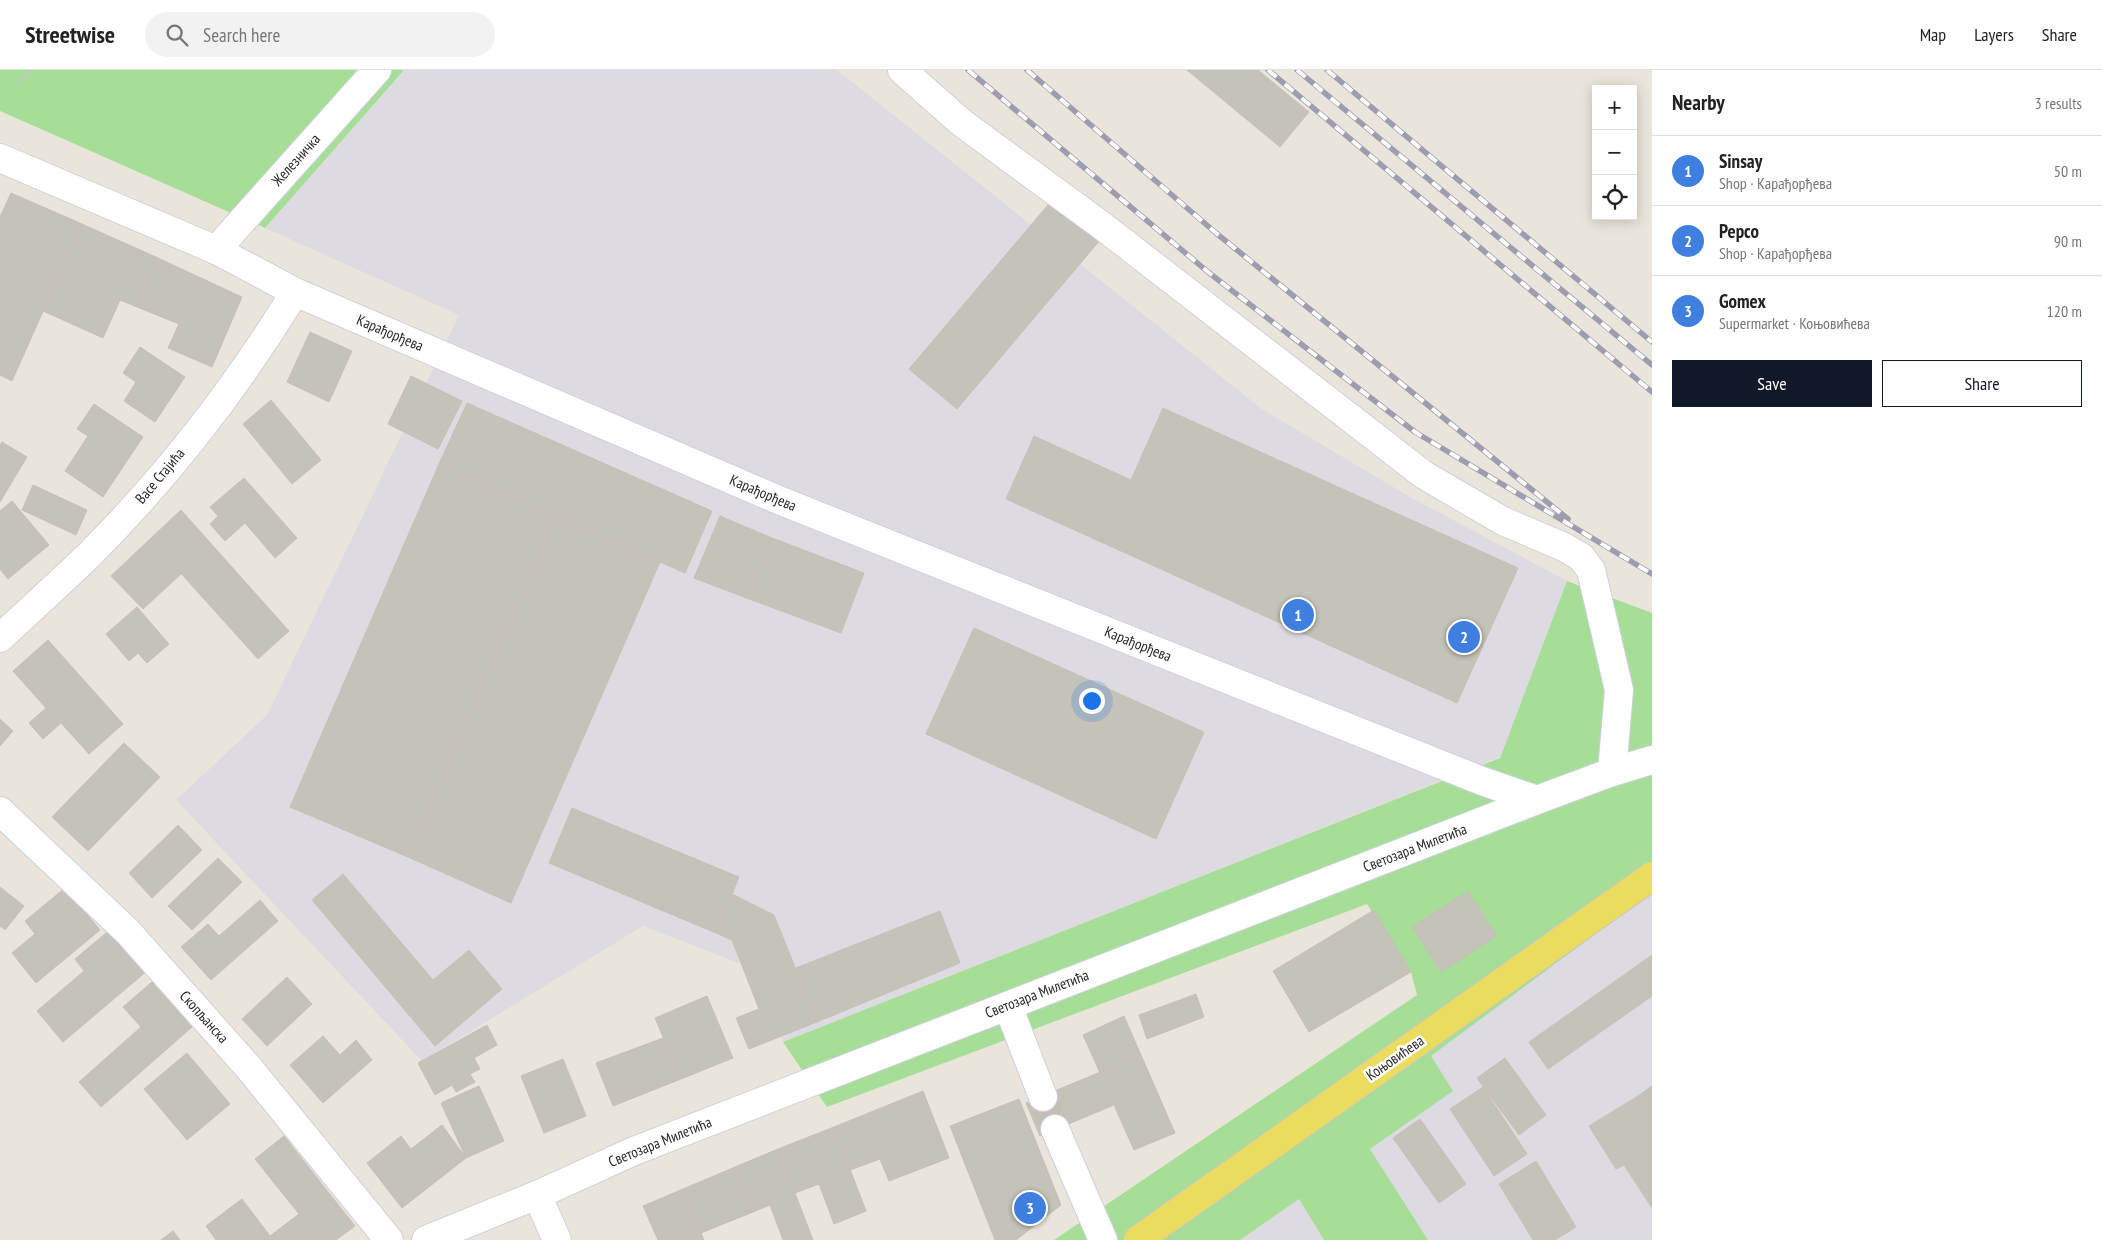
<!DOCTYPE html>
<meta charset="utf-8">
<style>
:root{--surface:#fff;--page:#f2f2f2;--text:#222;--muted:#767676;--line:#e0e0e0;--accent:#111827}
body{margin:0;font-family:"PT Sans Narrow",sans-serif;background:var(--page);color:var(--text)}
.controls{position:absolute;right:15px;top:15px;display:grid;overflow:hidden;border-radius:0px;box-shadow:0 2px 12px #0003}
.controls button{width:45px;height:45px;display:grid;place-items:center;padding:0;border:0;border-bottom:1px solid var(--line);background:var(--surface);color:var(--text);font:25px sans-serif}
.you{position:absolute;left:1091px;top:630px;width:18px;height:18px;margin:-12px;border:4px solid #fff;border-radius:50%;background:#1a73e8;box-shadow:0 0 0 8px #1a73e833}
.badge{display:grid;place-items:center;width:32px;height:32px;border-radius:50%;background:var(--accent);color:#fff;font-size:16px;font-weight:700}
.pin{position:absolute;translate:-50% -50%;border:2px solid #fff;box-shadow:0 1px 5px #0006}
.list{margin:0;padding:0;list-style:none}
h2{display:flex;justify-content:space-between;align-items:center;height:65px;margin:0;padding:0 20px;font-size:21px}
h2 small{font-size:16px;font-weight:400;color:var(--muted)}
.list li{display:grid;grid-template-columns:32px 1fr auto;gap:15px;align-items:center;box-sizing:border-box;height:70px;padding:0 20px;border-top:1px solid var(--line)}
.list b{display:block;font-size:19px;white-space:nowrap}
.list p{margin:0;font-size:16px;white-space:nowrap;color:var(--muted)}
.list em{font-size:16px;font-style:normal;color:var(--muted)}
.actions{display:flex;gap:10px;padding:15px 20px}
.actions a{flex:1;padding:11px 0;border:1px solid var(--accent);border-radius:0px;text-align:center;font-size:18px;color:var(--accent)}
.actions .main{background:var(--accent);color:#fff}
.icon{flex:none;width:28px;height:28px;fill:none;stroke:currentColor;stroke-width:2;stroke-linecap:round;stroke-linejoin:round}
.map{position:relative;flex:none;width:1652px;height:1170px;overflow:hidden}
header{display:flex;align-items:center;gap:30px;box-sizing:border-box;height:70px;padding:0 25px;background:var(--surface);border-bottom:1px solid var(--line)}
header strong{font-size:24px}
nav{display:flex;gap:28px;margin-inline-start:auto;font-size:18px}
.search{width:350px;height:45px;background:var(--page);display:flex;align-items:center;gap:12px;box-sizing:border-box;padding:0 18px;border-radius:28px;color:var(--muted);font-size:19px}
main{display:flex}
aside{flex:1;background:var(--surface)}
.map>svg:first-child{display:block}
.industrial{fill:#dedae2}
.green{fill:#a6de98}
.building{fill:#c5c2b9;stroke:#c5c1b4}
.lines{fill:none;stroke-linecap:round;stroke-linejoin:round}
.minor-tunnel{stroke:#c3bfb6;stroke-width:28;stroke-dasharray:28 14;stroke-linecap:butt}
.minor-casing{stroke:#cfd0e0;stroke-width:30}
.major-casing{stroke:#c7c7c7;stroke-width:30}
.path{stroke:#c7c7c7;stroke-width:3;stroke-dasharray:4 2.5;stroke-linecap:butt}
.minor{stroke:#fff;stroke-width:28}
.major{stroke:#e9dc5f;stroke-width:28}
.rail-casing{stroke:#9d9db1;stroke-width:5.5}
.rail{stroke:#fff;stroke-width:4;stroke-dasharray:11;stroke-linecap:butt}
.labels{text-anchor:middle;stroke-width:5;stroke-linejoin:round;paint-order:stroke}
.street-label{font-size:15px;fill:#282828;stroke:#fff}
</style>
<header>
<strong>Streetwise</strong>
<div class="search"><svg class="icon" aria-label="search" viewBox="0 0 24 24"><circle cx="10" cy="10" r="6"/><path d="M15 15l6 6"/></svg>Search here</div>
<nav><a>Map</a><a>Layers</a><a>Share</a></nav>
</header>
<main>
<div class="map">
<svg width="1652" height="1170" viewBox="0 0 1652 1170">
<rect width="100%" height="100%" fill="#eae5da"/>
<g class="industrial">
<path d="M404,0H837L1262,339L1410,427L1567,511L1500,687L783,972L744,895L643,856L422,991L176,730L267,645L459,245L265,158Z"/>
<path d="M1652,822V1170H1428L1370,1079L1452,1021L1430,986Z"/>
<path d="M1299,1129L1324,1170H1240Z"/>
</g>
<g class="green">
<path d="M0,0H404L265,158L0,41Z"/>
<path d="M1567,511L1652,543V822L1431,986L1453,1021L1370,1079L1428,1170H1324L1299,1129L1240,1170H1054L1417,925L1411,902L1367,834L827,1037L783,972L1500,688Z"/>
</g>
<g class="building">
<path d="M1187,0H1258L1309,42L1280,77Z"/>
<path d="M11,123L82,154L12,311L0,305V147Z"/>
<path d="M1053,129L1101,169L957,339L909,299Z"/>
<path d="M82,154L158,188L137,237L120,230L103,268L43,241Z"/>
<path d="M158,188L242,227L212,297L168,278L179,254L137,237Z"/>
<path d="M310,262L352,281L329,332L287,312Z"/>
<path d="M140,277L185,307L155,352L124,331L136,312L123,303Z"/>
<path d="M411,306L462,331L438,379L388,354Z"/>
<path d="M271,330L321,390L292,414L243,354Z"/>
<path d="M467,333L712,441L685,503L439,394Z"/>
<path d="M94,334L143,367L103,427L65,401L88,366L77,359Z"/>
<path d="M1163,338L1518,498L1457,633L1006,429L1034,366L1131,410Z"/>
<path d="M2,372L27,387L0,432V375Z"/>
<path d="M439,394L557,447L408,787L290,737Z"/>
<path d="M244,408L297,468L275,488L245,453L225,471L210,454L218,446L210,437Z"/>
<path d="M33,415L87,440L76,465L22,440Z"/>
<path d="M12,431L49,475L8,509L0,499V441Z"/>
<path d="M181,440L289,561L258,589L150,469Z"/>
<path d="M720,446L772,468L749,529L694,508Z"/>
<path d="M557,447L660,492L511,833L408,787Z"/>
<path d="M772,468L864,503L841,563L749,529Z"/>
<path d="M150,469L181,504L143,539L111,506Z"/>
<path d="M137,537L169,574L147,593L138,583L129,591L106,564Z"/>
<path d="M974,558L1204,662L1156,769L926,664Z"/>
<path d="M48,570L123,654L89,684L61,653L43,669L29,653L46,638L13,601Z"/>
<path d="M0,649L13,661L0,676Z"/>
<path d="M124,673L160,707L88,781L52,747Z"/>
<path d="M572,738L739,807L716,863L549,793Z"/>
<path d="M178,755L202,780L152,828L129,803Z"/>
<path d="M218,788L242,812L192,860L168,836Z"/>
<path d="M343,804L433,910L469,880L502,919L435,976L312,830Z"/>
<path d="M0,817L24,836L5,860L0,856Z"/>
<path d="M65,818L100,860L36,913L12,883L35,864L25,851Z"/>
<path d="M1468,821L1497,866L1441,902L1412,857Z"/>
<path d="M732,824L774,845L817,952L749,979L736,948L759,939L732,870L716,863Z"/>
<path d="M260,830L278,851L211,910L181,877L208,854L219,866Z"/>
<path d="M1374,840L1411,902L1309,962L1273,901Z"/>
<path d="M940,841L960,893L817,952L796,898Z"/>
<path d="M112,858L148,900L63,972L37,941L84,901L75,889Z"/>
<path d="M1652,885V926L1548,999L1529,972Z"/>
<path d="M287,907L312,934L267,976L242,949Z"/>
<path d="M152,912L192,957L101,1037L79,1012L141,957L123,937Z"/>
<path d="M1196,924L1204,947L1147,969L1139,945Z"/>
<path d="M707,926L733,988L681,1009L655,948Z"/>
<path d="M1124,946L1141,985L1100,1003L1083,965Z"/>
<path d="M487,955L497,975L474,988L480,999L470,1004L475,1012L456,1022L452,1015L435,1025L418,993Z"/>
<path d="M323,966L340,985L356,970L372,990L323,1033L290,995Z"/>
<path d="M663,968L681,1009L613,1036L596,993Z"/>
<path d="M187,983L230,1034L187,1070L144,1019Z"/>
<path d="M1141,985L1175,1063L1134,1080L1114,1035L1040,1066L1026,1033Z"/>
<path d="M1505,988L1546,1045L1519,1065L1477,1008Z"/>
<path d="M563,989L586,1046L544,1063L521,1006Z"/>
<path d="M479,1016L504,1071L466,1088L441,1033Z"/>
<path d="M1652,1016V1049L1638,1026Z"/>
<path d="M1483,1017L1527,1084L1494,1106L1450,1039Z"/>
<path d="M923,1021L949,1088L889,1111L880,1089L850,1100L834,1057Z"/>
<path d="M1638,1026L1652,1049V1138L1624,1095L1616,1099L1589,1056Z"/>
<path d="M1019,1029L1061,1135L1016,1170H995L950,1056Z"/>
<path d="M1420,1049L1466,1114L1439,1133L1393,1068Z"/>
<path d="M442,1055L466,1088L402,1138L367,1093L401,1066L411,1079Z"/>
<path d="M834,1057L866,1141L834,1154L819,1114L795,1123L778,1079Z"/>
<path d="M284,1066L355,1156L336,1170H273L270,1166L299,1144L255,1089Z"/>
<path d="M778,1079L795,1123L813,1170H783L770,1135L753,1142L735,1097Z"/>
<path d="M1536,1091L1576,1157L1555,1170H1533L1499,1114Z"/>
<path d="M735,1097L753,1142L701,1163L683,1119Z"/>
<path d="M683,1119L704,1170H658L643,1136Z"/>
<path d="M242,1129L270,1166L273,1170H216L206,1156Z"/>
<path d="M173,1161L180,1170H161Z"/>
</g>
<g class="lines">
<path class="minor-tunnel" d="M1043,1027L1055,1059"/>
<g class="minor-casing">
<g id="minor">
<path d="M902,0L962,53L1101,155L1424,405L1503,451L1564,477L1581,487L1591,500L1619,620L1612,702"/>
<path d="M0,88L216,180L295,222L781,431L1482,711L1537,730"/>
<path d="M216,180L377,0"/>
<path d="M0,568C30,540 60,513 89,485C168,406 237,317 295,222"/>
<path d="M0,741L128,862L249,998L389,1170"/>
<path d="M1008,936L1043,1027"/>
<path d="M1055,1059L1103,1170"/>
<path d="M537,1125L557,1170"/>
<path d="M426,1170L537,1125L634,1081L1537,730L1612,702L1652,690"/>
</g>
</g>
<g class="major-casing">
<path id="major" d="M1138,1170L1652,806"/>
</g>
<path class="path" d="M18,12L33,0"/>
<use href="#minor" class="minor"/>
<use href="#major" class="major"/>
<g class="rail-casing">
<g id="rail">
<path d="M968,0L1208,202L1415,362L1652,504"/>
<path d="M1027,0L1216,163L1568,449"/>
<path d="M1268,0L1652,322"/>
<path d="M1297,0L1652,295"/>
<path d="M1327,0L1652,272"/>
</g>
</g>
<use href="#rail" class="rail"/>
</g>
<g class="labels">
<g class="street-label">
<text transform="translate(296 90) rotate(-48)" y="5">Железничка</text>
<text transform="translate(390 263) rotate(23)" y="5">Карађорђева</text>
<text transform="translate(160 406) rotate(-50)" y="5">Васе Стајића</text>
<text transform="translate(763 423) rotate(23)" y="5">Карађорђева</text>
<text transform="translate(1138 574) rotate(22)" y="5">Карађорђева</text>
<text transform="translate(1415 778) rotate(-21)" y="5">Светозара Милетића</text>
<text transform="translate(1037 924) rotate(-21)" y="5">Светозара Милетића</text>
<text transform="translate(204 947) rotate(48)" y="5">Скопљанска</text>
<text transform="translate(1395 988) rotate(-35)" y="5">Коњовићева</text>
<text transform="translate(660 1072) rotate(-22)" y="5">Светозара Милетића</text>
</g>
</g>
</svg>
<div class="controls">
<button>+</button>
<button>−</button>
<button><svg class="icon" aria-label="locate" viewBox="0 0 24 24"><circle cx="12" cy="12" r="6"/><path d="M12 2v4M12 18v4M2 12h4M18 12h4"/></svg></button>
</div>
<div class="you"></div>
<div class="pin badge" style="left:1298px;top:545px;background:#3f7fe0">1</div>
<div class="pin badge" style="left:1464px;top:567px;background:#3f7fe0">2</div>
<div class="pin badge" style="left:1030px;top:1138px;background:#3f7fe0">3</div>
</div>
<aside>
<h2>Nearby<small>3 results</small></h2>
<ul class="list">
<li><span class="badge" style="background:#3f7fe0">1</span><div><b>Sinsay</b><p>Shop · Карађорђева</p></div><em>50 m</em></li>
<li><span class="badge" style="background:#3f7fe0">2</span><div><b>Pepco</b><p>Shop · Карађорђева</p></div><em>90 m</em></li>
<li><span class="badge" style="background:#3f7fe0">3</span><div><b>Gomex</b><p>Supermarket · Коњовићева</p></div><em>120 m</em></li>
</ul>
<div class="actions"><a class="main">Save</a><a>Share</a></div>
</aside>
</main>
